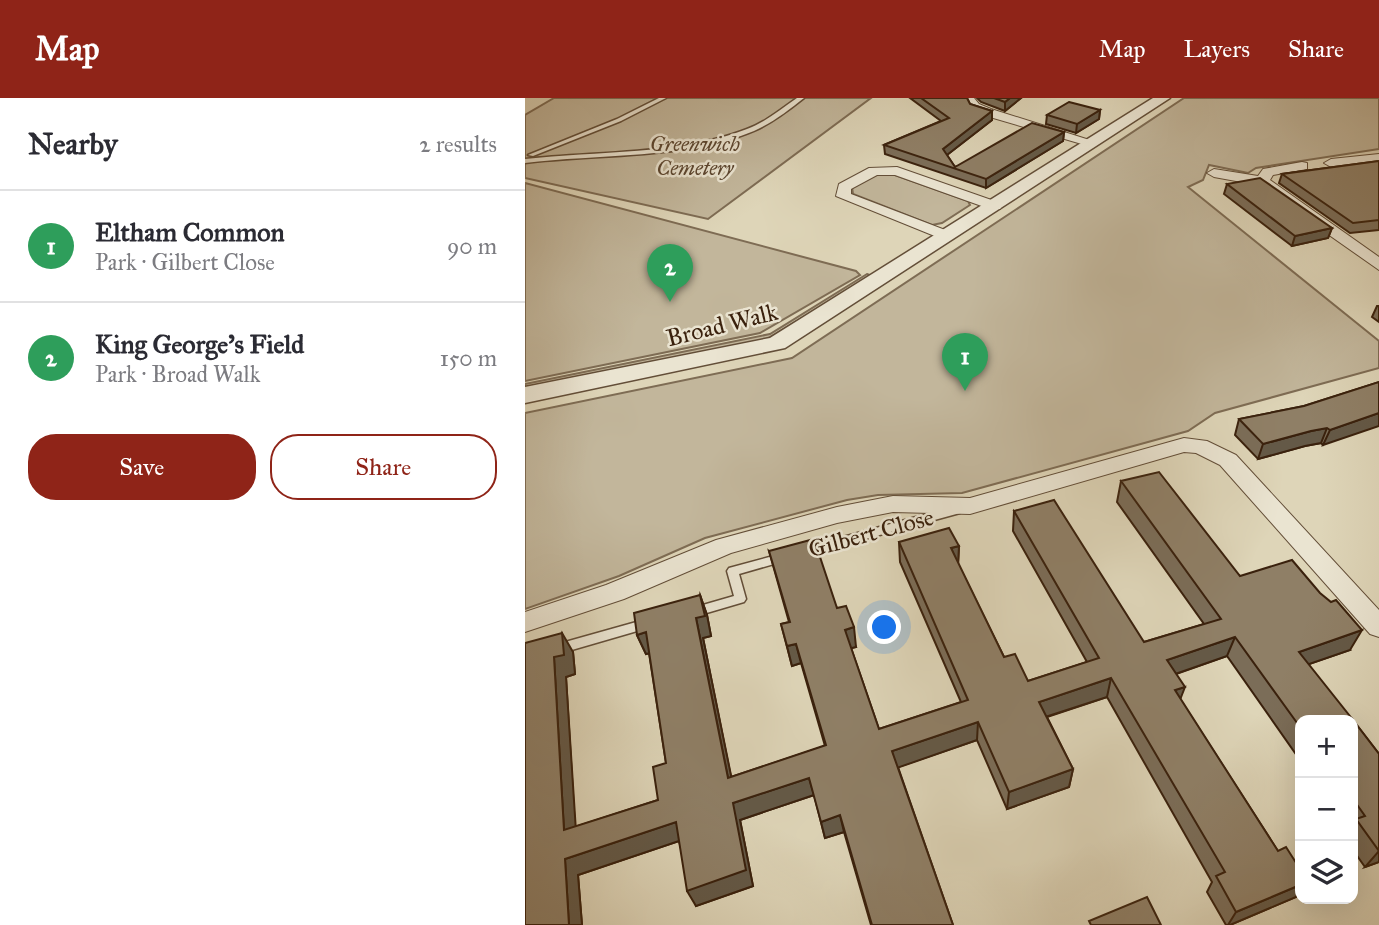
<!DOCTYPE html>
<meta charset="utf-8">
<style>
:root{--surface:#fff;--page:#f2f2f3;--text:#2b2b33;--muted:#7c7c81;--line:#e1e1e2;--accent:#8f2418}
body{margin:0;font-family:"IM FELL Great Primer",serif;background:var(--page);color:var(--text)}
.controls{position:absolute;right:21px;bottom:21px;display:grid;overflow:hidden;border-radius:14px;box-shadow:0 7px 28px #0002}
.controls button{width:63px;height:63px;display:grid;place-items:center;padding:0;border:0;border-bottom:2px solid var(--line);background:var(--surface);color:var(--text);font:35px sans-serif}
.you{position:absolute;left:360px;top:530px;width:24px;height:24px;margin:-18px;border:5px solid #fff;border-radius:50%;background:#1a73e8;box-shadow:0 0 0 10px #1a73e833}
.badge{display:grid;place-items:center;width:46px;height:46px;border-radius:50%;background:var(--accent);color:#fff;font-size:23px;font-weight:700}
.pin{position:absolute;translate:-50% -58px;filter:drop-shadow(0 2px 4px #0008)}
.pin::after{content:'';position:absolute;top:37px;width:24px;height:21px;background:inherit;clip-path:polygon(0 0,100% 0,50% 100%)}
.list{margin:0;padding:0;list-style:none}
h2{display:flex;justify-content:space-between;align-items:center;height:91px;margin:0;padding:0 28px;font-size:30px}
h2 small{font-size:23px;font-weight:400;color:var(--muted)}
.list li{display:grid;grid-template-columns:46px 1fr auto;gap:21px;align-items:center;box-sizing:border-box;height:112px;padding:0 28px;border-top:2px solid var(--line)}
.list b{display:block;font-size:26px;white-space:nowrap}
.list p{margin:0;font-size:23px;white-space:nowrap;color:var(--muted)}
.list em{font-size:23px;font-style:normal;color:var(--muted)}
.actions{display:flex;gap:14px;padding:21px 28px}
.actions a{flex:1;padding:16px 0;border:2px solid var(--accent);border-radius:28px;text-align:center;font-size:24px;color:var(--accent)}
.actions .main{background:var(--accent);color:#fff}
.icon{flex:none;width:38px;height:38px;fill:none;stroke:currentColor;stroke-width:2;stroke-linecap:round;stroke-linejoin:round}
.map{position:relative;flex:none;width:854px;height:827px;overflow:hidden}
header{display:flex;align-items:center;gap:42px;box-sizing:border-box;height:98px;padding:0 35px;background:var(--accent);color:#fff}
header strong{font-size:33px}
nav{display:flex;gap:38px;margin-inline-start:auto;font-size:24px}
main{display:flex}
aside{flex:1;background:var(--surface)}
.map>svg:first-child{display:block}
.green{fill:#c2b69b;stroke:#7e6c54;stroke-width:2}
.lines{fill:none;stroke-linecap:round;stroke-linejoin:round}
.service-casing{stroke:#634e38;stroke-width:3}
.minor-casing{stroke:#634e38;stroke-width:2}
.tertiary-casing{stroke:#634e38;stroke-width:3}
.service{fill:#eae4d1;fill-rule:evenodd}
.minor{fill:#eae4d1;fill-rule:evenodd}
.tertiary{fill:#eae4d1;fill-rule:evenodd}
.wall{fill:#7b6d58;stroke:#3a210d;stroke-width:2}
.shaded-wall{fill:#645947;stroke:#3a210d;stroke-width:2}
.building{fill:#8f7f66;stroke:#3a210d;stroke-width:2}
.labels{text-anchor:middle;stroke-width:5;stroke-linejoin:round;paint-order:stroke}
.far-park-label{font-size:21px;font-style:italic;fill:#5c4630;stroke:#eae4d1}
.street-label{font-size:24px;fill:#3a210d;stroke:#eae4d1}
</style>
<header>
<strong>Map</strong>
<nav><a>Map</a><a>Layers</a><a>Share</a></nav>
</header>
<main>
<aside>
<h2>Nearby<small>2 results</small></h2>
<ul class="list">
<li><span class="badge" style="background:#2e9e5b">1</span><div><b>Eltham Common</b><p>Park · Gilbert Close</p></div><em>90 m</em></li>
<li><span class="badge" style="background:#2e9e5b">2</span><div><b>King George's Field</b><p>Park · Broad Walk</p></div><em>150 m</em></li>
</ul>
<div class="actions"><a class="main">Save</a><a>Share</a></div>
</aside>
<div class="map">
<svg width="854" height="827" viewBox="0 0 854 827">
<rect width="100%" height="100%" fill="#ded5b8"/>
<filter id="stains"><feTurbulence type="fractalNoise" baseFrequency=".00286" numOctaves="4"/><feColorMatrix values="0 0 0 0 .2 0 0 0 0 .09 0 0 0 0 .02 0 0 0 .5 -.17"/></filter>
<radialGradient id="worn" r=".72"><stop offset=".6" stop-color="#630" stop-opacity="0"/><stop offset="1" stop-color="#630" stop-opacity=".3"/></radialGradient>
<g class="green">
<path d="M29,0H346L183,121L0,80V17Z"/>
<path d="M659,0H854V51L731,70L723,75L684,67L678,82L663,89L854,243V270L690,315L663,333L437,395L353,397L322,402L180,440L94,478L0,511V315L267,260Z"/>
<path d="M353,76H367L443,103L445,107L417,125L407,127L328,96L327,89Z"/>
<path d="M0,85L331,173L335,177L235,235L0,283Z"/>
<path d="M342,176L347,178L240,242L0,290V286L245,236Z"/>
</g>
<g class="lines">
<g class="service-casing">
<g id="service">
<path d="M134,0H141L96,23L8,58L3,57L92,21Z"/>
<path d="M272,0H279C264,12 247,25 229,33C164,61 71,56 0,65V61C71,53 156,57 222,31C241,24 256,11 272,0Z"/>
<path d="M431,408L435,409L436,412L435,415L278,458L274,457L273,454L274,451L278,450Z"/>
<path d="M259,455L263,456L265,459L263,462L214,476L221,501L219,504L168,519L164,517L162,514L164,511L209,498L202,473L204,470Z"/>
<path d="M122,521L126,523L128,526L126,529L33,556L29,555L27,551L29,547L33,546Z"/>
</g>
</g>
<g class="minor-casing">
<g id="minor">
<path d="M437,0H449L454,6L466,11L574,45L567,49L458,17L446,12Z"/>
<path d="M854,56V64L806,69L799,65L806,61Z"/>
<path d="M777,64L782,65V71L748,77L745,82L854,159V172L733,87L689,79L682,75L689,71L733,78L738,71Z"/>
<path d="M372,69L475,105L477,108L475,111H465L370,77H352L326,91V96L428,135L430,138L422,143L311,98L314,86L344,70Z"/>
<path d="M659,340L682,343L711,357L854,512V539L845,536L695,367L671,355L659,354L445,416L368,414L312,425L206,455L99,501L0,534V514L81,487L191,442L312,409L368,398L445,400Z"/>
</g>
</g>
<g class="tertiary-casing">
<path id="tertiary" d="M628,0H645L260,250L0,305V289L245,240Z"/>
</g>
<use href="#service" class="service"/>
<use href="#minor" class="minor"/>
<use href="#tertiary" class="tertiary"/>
</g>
<g class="wall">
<path d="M385,0H442L445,6L467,13V22L422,57L430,69L539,34L538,43L461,90L360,56L359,47L416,23Z"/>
<path d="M452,0H496L480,13L456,4Z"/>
<path d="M575,12L574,21L551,35L521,26L522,17Z"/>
<path d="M854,63V132L825,135L754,85L757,76Z"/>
<path d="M702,86L807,130L803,140L767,148L699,96Z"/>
<path d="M852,208H854V224L847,219Z"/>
<path d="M854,284L798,347L796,345L780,348L733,361L710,337L714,321L779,308Z"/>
<path d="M596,383L715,478L825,552L784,566L775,622V662L702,558L651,576L655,601L753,753L775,771V794L771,799L705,827H701L682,794L687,784L582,599L522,619L548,671L544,689L482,711L452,642L373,669L428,827H346L319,734L300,740L289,697L215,722L228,788L171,808L154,743L53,777L57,827H0V545L48,554L50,576L41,579L50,729L133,702L141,665L124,555L121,556L112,537L175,497L182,517L186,538L178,540L206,679L300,648L276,565L267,568L256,526L264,524L244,453L312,510L331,549L326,550L354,631L436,604L375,464L374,444L434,448L433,466L479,559L503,583L562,564L488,433L489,413L619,544L679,526L592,404Z"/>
<path d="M828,622L854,656V764L840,769L828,752Z"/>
</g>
<g class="shaded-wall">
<path d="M485,0H496L480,13V4Z"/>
<path d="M575,12L574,21L551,35L552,26Z"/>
<path d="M467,13V22L418,60V51Z"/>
<path d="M539,34L538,43L461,90V81Z"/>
<path d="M807,130L803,140L767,148L770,138Z"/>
<path d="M854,315V328L798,347L805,332Z"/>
<path d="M802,330L796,345L780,348L733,361L738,346L786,333Z"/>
<path d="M434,448L433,468L426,450Z"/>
<path d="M175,497L182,517L186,538L178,540L210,697L203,680L171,520Z"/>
<path d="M329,529L331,549L323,551L320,532Z"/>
<path d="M837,532L825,552L764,573L774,554Z"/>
<path d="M121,534L130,554L121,556L112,537Z"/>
<path d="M37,535L48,554L50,576L41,579L52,749L39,732L29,559Z"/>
<path d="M710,539L702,558L636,581L642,562Z"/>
<path d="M271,546L276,565L267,568L262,548Z"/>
<path d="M586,580L582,599L511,622L514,604Z"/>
<path d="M660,589L653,607L650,592Z"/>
<path d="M453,624L452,642L369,671L367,653Z"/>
<path d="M548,671L544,689L482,711L484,694Z"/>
<path d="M284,680L289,697L215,722L228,788L171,808L162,793L208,705Z"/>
<path d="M315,717L319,734L300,740L296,724Z"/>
<path d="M151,724L160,741L53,777L57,827H44L40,761Z"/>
<path d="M854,753V764L840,769Z"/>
<path d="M775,787V794L771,799L705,827H703L711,814Z"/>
</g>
<g class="building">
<path d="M396,0H442L445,6L467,13L418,51L430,69L507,25L539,34L461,81L359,47L424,20Z"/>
<path d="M469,0H485L480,4Z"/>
<path d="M544,4L575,12L552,26L522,17Z"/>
<path d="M854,63V122L828,125L757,76Z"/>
<path d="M735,80L807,130L770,138L702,86Z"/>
<path d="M854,284V315L805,332L802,330L786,333L738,346L714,321L779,308Z"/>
<path d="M634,374L715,478L767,462L795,495L806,504L811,502L837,532L774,554L828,622H775V629L710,539L642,562L660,589L650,592L753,753L761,749L775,771V787L711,814L691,778L700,774L586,580L514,604L548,671L484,694L453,624L367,653L428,827H347L315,717L296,724L284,680L208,705L221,772L162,793L151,724L40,761L44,827H0V545L37,535L39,557L29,559L39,732L133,702L128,669L141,665L121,534L112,537L109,515L175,497L180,518L171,520L203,680L301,647L271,546L262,548L256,526L265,524L244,453L289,441L312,510L321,508L329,529L320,532L354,631L443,602L374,444L424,430L434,448L426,450L479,559L490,556L503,583L574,560L489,413L529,402L619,544L696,521L596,383Z"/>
<path d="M828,622L854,656V753L831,721L840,718L828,701Z"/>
<path d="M622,799L636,827H566L564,823Z"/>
</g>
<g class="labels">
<g class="far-park-label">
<text x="170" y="53">Greenwich<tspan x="170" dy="24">Cemetery</tspan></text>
</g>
<g class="street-label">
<text transform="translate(197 227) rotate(-14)" y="8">Broad Walk</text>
<text transform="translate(346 435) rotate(-15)" y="8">Gilbert Close</text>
</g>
</g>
<rect width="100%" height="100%" filter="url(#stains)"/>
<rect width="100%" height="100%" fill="url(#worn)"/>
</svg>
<div class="controls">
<button>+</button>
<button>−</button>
<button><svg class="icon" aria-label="layers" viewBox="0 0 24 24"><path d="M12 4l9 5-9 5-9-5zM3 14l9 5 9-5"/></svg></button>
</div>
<div class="you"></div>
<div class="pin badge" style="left:440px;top:293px;background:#2e9e5b">1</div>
<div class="pin badge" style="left:145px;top:204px;background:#2e9e5b">2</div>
</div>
</main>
